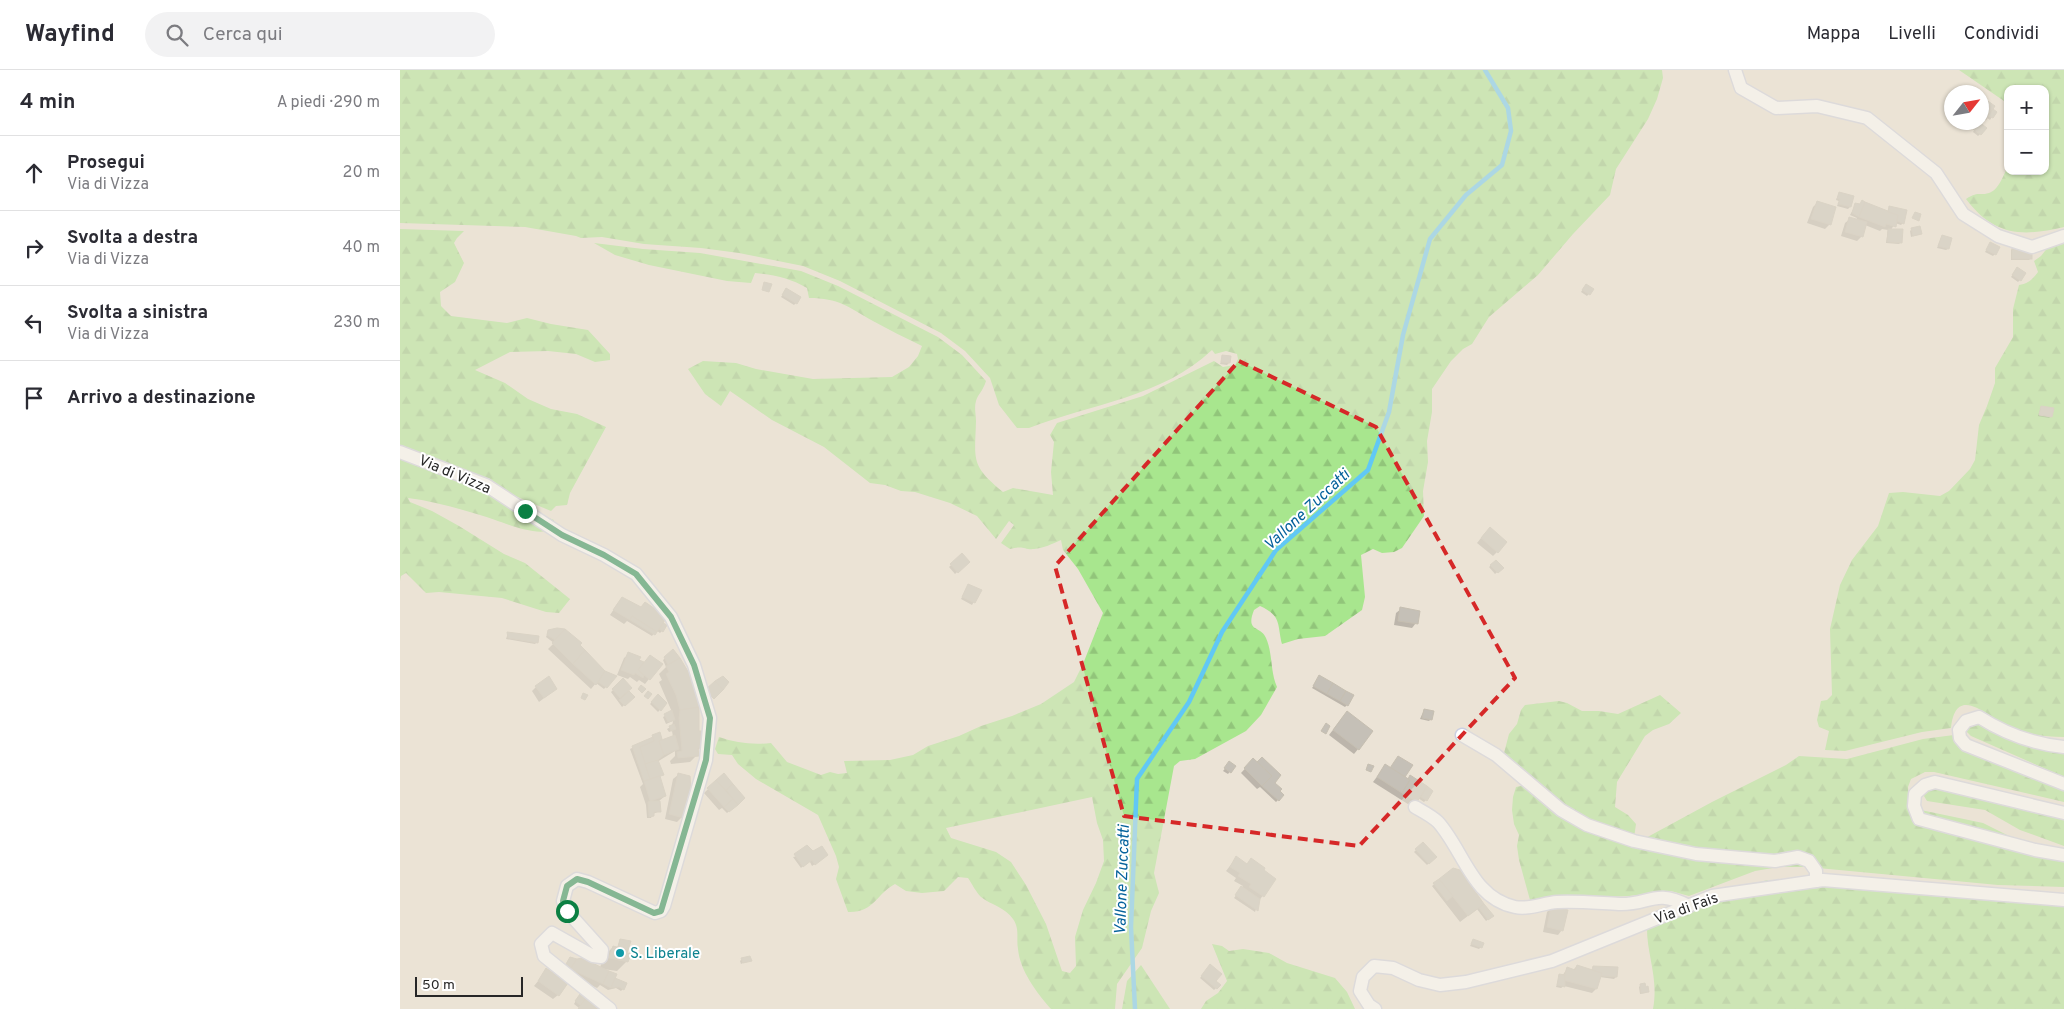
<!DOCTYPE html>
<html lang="it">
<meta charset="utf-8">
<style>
:root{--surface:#fff;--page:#f2f2f3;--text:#2b2b33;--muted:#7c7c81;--line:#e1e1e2}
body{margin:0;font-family:Overpass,sans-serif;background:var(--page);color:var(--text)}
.controls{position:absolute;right:15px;top:15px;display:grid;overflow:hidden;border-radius:10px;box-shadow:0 1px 4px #0004}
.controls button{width:45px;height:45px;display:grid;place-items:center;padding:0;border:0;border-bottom:1px solid var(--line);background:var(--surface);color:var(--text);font:25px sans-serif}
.compass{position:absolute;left:1544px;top:15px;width:45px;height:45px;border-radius:50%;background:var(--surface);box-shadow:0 1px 4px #0004;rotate:59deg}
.scale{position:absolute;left:15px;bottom:12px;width:108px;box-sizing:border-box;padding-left:5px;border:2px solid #272727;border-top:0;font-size:14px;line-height:18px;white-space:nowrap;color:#272727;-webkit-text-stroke:4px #fff;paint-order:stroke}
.stop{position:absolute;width:15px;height:15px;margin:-11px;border:4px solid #0b8043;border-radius:50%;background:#fff}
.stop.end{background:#0b8043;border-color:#fff;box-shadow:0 1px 5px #0008}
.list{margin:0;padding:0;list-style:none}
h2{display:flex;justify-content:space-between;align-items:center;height:65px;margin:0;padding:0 20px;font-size:21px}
h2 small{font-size:16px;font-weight:400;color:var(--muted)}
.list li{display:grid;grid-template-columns:32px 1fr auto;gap:15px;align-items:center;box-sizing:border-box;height:75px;padding:0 20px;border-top:1px solid var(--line)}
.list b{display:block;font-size:19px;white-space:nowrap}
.list p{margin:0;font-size:16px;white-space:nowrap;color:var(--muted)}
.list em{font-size:16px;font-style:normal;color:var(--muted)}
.icon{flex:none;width:28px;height:28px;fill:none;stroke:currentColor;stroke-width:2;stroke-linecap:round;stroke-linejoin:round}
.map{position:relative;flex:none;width:1664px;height:939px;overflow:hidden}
header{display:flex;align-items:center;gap:30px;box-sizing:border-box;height:70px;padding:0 25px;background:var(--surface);border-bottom:1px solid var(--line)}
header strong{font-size:24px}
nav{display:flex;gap:28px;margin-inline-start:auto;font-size:18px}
.search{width:350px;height:45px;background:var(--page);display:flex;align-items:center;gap:12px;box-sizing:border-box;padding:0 18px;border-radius:28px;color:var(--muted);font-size:19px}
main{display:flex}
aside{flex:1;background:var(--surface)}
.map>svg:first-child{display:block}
.forest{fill:url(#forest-firs);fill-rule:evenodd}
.shadow{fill:#0003}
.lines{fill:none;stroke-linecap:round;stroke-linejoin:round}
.stream{stroke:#61c8f5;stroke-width:4.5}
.building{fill:#c5c0b7;stroke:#c6bfb1}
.minor-casing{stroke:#cccfe1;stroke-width:15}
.minor{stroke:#fff;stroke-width:12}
.route{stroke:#0b8043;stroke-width:6}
.marked{fill:none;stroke:#d62828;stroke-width:4;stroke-dasharray:10 6;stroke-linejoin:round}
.culture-dot{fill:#0f9aa8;stroke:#fff;stroke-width:2}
.labels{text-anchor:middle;stroke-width:4;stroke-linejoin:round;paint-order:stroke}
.street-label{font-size:15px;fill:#272727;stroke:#fff}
.culture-label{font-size:15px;fill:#0d838f;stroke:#fff;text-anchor:start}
.water-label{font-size:16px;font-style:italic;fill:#05629c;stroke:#fff}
</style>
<header>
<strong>Wayfind</strong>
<div class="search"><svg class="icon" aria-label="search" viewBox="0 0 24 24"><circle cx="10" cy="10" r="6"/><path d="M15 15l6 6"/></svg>Cerca qui</div>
<nav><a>Mappa</a><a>Livelli</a><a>Condividi</a></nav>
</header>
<main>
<aside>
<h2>4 min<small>A piedi · 290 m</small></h2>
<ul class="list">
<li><svg class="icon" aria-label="ahead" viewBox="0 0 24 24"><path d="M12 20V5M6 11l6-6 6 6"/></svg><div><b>Prosegui</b><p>Via di Vizza</p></div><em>20 m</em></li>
<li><svg class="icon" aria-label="right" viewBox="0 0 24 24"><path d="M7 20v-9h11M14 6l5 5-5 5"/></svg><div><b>Svolta a destra</b><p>Via di Vizza</p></div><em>40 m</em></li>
<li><svg class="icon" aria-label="left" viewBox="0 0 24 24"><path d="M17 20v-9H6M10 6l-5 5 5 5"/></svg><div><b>Svolta a sinistra</b><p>Via di Vizza</p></div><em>230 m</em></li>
<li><svg class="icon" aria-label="arrive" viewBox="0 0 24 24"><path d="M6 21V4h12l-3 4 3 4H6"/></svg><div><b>Arrivo a destinazione</b></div></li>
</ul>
</aside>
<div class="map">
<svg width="1664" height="939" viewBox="0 0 1664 939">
<defs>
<pattern id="forest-firs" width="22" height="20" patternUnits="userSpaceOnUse" patternTransform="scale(1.25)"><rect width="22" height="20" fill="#a8e68e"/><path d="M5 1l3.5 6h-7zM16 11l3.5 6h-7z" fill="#91c57a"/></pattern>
</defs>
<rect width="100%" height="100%" fill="#ebe3d6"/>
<g class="forest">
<path d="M0,0H1262L1263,8L1257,29L1248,49L1216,99L1210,125L1173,164L1138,205L1089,247L1072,274L1063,279L1051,291L1032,319V342L1027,371L1028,392L1023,421L1024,446L1002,478L994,482L982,483L973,479L961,485L965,527L962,540L925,566L898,569L882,574C877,554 882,546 860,536L854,540C845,563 861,555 866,568C873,584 870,601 877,617L861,645L846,661L795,689L780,691L774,696L754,803L759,823L751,841L742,878L717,914L715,939H651C637,923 620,901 618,879C616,868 620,859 613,849C605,837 591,835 581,827C576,822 572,814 568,808L558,807L544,821L522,823L506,821L495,814C476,824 474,843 448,842L436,809L439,797L436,786L418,745L356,709L338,694L332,685L318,684L315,679L319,667C336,673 353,675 371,673L387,692L421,705L430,702L438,704L447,703L444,691L490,690L513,685L528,676L559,666L581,656L612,646L641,634L674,612L683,594L703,543L678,499L663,480L661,470C652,474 644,478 634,479C624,480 624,475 610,479L601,473L614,455L609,451L596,469L577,446L550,433L515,422L501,421L485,415L470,413L424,377L372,350L330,321L321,336L305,324L288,299L303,291L336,293L356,299L413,309L492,307L509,297L518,286L522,276C506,268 489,260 473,251C448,237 439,228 409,228L407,218C390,208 373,205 355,203L351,213L327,211L249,195L215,185L194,173L243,179L300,183L401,201L438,216L538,267L562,285L586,311C583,321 578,324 576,331C574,337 576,345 576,351C575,390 570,395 603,422L613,418L653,425L651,402L654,372L650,365L657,353L743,326L814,291L823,297L835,295L838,289L837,284L826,281L815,284L812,280C763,327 690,334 629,358H617L599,335L590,308L565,281L541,263L440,211L403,196L339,183L301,178L244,174L202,167L181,168L176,166L125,157L0,153ZM692,727L697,753L703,770L704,791L696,813L683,840L675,867L676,896L670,903L662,901L646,854L626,815L611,792L596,782L551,768L546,758Z"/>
<path d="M1559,0H1664V157C1622,167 1594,166 1566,129C1579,121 1579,126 1589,123C1599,120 1603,105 1608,97V101H1645V19H1608V52L1604,43V31Z"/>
<path d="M0,159L64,161L57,168L54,173L64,193L55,212L40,222L41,236L51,246L107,253L127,248L151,254L188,260L210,284V290L195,292L176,284L148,281L110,282L75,300L105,313L128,329L151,339L177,344L206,357L170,423L167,435L156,436L151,441L0,378Z"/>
<path d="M1664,166V667C1646,666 1627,666 1610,658C1590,649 1556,611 1551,658L1522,662L1445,681L1425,680L1429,661L1419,657L1417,650L1421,631L1427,630L1432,625L1430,559L1440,515L1452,490L1478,456L1489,423L1503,422L1540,426L1549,421L1570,399L1575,390L1579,355L1587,336L1595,313V298L1613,267V239L1619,215C1628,214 1633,209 1638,202L1634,191L1641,186L1652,172Z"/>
<path d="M0,386L154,450L151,460C132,467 99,450 80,445C57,438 32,431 8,428L10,432L32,441L59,456L104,484L125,493L170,529L159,543L146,542L102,528L39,522L26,523L6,503L1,506L0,511Z"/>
<path d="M1260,625L1281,643L1269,654L1253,660L1245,666L1217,712L1215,737L1228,745L1236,754L1234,768L1177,745L1131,709L1104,683L1109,664L1117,654L1121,640L1125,635L1159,631L1167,633L1182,641H1199L1218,644Z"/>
<path d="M1580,653C1604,671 1635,673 1664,679V707L1571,666L1566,661L1567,654Z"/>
<path d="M1554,665L1664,718V732L1534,702H1525L1511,709L1508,717L1509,732L1516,739L1583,753L1629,776L1664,788V817L1598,815L1418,798L1379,785H1350L1242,770L1312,732L1386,695L1399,686L1447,689L1523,669Z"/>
<path d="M1126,715L1213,770L1401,792L1406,797H1379L1355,801L1289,826L1271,821L1229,826L1130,830L1119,790L1117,776L1119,765L1114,754L1112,740L1113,727L1116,717Z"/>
<path d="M1526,717L1664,744V776L1620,760L1585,740L1527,731L1524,726Z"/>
<path d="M1367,810L1373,814L1664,830V939H1253C1259,906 1246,885 1247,854L1347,816Z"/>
<path d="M812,874L822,876L829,881L843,879L869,883L887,893L935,908L947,922L955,939H801L806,931L818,923L827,911Z"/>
<path d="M741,895L770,939H722L727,911Z"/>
</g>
<g class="shadow">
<path d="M1582,29L1593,36L1588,44L1595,42L1590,50L1586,47L1582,52Z"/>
<path d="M1579,52H1581L1580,54L1585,59L1578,66L1573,62Z"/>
<path d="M1439,123L1450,137L1448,139L1437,136L1439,131L1436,130Z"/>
<path d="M1417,133L1430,154L1425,159L1407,153L1413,137Z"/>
<path d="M1456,134L1487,142L1490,137L1503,153L1501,155L1495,153L1491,160L1501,172L1499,174L1486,173L1488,160L1482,159L1480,161L1465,155L1462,166L1457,171L1441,166L1445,153L1450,149L1456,150L1457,148L1450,145Z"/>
<path d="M1512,159L1521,164L1511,167L1510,161Z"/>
<path d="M1542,166L1548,179L1546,180L1537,178Z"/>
<path d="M1589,175L1595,184L1593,186L1585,182Z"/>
<path d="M1613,178L1631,188L1629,190H1611V180Z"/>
<path d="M1615,201L1620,210L1618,212L1611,207Z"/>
<path d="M1184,217L1192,220L1187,226L1181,222Z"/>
<path d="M386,220L396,233L394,235L381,227Z"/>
<path d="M823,286L829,293L827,295L820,294Z"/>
<path d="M1641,337L1651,346L1649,348L1638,346Z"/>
<path d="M1085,463L1097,482L1093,486L1077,473Z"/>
<path d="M562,485L568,492L555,504L549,497Z"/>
<path d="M1096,491L1102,498L1095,504L1089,497Z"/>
<path d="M568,515L580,521L572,535L561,529Z"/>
<path d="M218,533L241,538L262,561L260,563L256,560L252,566L227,551L224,554L210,545Z"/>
<path d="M1001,539L1016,553L1012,558L994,555L996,543Z"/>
<path d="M148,562L179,576L205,602L215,606L204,619L196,613L191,619L148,579L154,573L146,567Z"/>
<path d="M108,563L137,572L135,574L106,569Z"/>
<path d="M273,581L301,636L298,640V662L301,677L297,681V685L290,692L271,694L270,691L275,686V681L257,692L262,705L259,707L265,726L259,731L260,741L253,744L251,748H247L246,735L240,717L243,714L230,679L260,664L262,670L273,667L272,661L269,662L267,659L272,656L273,651L266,654L263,647L272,642L259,612L262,610L259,604L266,597L263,590Z"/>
<path d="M229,584L244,593L249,609L245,614L239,610L237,612L230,607L228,609L217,605L224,588Z"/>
<path d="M918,609L947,635L945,637L912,618Z"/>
<path d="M223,610L227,621L233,627L222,637L211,622Z"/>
<path d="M136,617L156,619L139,632L132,621Z"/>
<path d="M258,626L266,633L258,642L250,634Z"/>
<path d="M1024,640L1031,649L1029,651L1020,649Z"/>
<path d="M943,647L972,662L954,684L929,665Z"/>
<path d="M853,690L883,725L876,732L860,717L857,719L841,703Z"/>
<path d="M828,695L834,696L828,704L823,701Z"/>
<path d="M985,696L1004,707L1024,722L1027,718L1026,730L1024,732L1018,728L1011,736L973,712Z"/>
<path d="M278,705L282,747L277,752L265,749L273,709Z"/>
<path d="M323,705L344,728L327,743L322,738L319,740L304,723Z"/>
<path d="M1022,774L1035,787L1027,795L1014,782Z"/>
<path d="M412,783L425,787L412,796L409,790L401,798L393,787Z"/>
<path d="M836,788L846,795L851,790L862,801L874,809L859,831L855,842L834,828L843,816L834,811L836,808L826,801Z"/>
<path d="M1060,801L1090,848L1086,851L1077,839L1060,852L1032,816L1040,810Z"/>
<path d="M1152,837L1162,860L1158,865L1143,862L1147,842Z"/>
<path d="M220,870L229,872L226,884L227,891L217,901L203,899L223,919L221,921L216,918L208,920L200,915L197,918L167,904L165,897L169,891L200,898L203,887L213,877L217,878Z"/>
<path d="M1073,870L1081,877L1079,879L1070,876Z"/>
<path d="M342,889L350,890L341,894L340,891Z"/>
<path d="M810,896L814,912L819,915L814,920L800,908Z"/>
<path d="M1177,896L1192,900L1194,898L1216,907L1214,909L1200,907L1196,919L1192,923L1164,916L1161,918L1156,917L1160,905L1162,906L1167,899L1173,900Z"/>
<path d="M147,900L158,925L153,929L134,916Z"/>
<path d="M1241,915L1248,921L1246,923L1240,924L1239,917Z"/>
<path d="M178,927L183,932L178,939L179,938L174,934Z"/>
</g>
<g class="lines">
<path class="stream" d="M735,939L731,857L737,709L789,632L822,562L876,480L968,400L989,342L1003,265L1030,169L1066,125L1102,95L1111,61L1108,38L1085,0"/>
</g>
<g class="building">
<path d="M1582,27L1595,36L1586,50L1582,47Z"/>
<path d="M1593,39L1597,42L1593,48L1588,46Z"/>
<path d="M1579,52L1587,58L1581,65L1573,59Z"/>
<path d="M1439,122L1454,126L1451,137L1438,134L1440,129H1437Z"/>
<path d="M1462,130L1465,132L1459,147L1452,143L1455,133L1460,134Z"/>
<path d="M1417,131L1436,137L1431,155L1411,149Z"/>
<path d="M1465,132L1498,145L1496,157L1486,154L1485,157L1459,147Z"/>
<path d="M1489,136L1507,140L1504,154L1497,151L1498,145L1488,142Z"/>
<path d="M1515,142L1521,144L1519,151L1512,148Z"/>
<path d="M1449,147L1467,152L1463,167L1445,162Z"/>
<path d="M1520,156L1522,164L1513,166L1511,158Z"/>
<path d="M1488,159H1503L1502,173L1487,172Z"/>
<path d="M1542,165L1552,168L1549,179L1538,176Z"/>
<path d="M1590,172L1600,177L1596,185L1586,180Z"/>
<rect x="1612" y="177" width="20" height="12"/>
<path d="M1617,197L1626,203L1621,211L1612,205Z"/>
<path d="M364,212L372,214L369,222L362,220Z"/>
<path d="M1186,214L1194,219L1190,225L1182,220Z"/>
<path d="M386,218L401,227L397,234L382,225Z"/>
<path d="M822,285L831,286L830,293L821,292Z"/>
<path d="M1641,336L1654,338L1652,347L1639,345Z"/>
<path d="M1090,457L1107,472L1098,483L1081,468Z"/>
<path d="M562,483L570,492L558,503L550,494Z"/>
<path d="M1096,490L1104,498L1098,503L1090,495Z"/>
<path d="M568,514L582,520L575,533L562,527Z"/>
<path d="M222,527L241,537L245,532L267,547L257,562L232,546L230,550L213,540Z"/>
<path d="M1000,537L1020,541L1018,554L998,551Z"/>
<path d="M232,546L257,562L255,565L230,550Z"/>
<path d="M263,553L267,555L263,562L259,559Z"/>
<path d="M157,558L165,559L155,570L147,565L148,560Z"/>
<path d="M165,559L182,573L180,575L185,580L173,594L152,573Z"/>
<path d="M107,562L139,566L138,573L108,568Z"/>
<path d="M273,579L280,588L268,595L264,587Z"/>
<path d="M185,580L205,601L196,615L173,594Z"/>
<path d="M228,582L241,587L239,590L244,592L238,600L244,605L243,608L235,603L234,605L221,600Z"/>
<path d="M250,585L263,594L250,610L238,600Z"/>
<path d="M280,588L296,615L303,637L280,640L276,625L266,604L269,602L266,596Z"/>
<path d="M205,601L217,606L207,618L198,612Z"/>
<path d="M919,605L933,613L927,624L913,616Z"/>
<path d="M149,606L157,619L144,628L135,616Z"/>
<path d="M323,606L329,612L323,620L315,611Z"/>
<path d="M223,608L232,618L220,628L212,619Z"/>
<path d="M315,611L323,620L314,629L305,620Z"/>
<path d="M933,613L946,621L940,631L927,624Z"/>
<path d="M241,615L246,619L242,623L238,619Z"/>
<path d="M229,621L235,627L225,636L219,630Z"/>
<path d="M248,621L252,624L248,629L244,626Z"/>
<path d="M946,621L954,625L948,636L940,631Z"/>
<path d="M183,623L188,625L185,630L181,628Z"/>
<path d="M258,624L267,633L261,641L251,632Z"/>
<path d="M299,637V661H302V678H298L299,686L278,688L277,682L282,681L279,648L280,640Z"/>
<path d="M1024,639L1034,641L1032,650L1022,648Z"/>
<path d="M272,640L275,650L268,652L264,644Z"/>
<path d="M947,641L973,661L959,680L933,660Z"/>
<path d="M926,653L930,656L926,664L921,661Z"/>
<path d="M274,654L276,659L271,661L269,656Z"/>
<path d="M260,662L262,669L259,671L264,685L258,690L245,694L240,677L254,671L252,665Z"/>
<path d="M275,665L279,679L264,685L259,671Z"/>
<path d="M253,667L254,671L240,677L250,709L244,711L232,676Z"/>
<path d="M998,686L1013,695L1005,707L990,698Z"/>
<path d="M862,687L881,705L875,713L882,719L880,721L884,725L879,731L862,716L872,706L857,692Z"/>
<path d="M853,688L872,706L862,716L844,698Z"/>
<path d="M258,690L264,705L250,709L245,694Z"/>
<path d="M829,691L836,696L831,703L824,698Z"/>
<path d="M968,694L974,696L971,702L966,700Z"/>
<path d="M985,694L1010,710L1002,723L977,707Z"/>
<path d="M278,703L290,706L291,720L283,748L269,744Z"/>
<path d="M324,703L333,714L326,720L316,710Z"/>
<path d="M1010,705L1027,716L1017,732L1002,723L1010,710L1008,709Z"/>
<path d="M260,706L266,726L250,731L244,711Z"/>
<path d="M316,710L333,729L324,737L307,718Z"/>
<path d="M333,714L345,728L338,735L326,720Z"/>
<path d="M1027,716L1033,721L1027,731L1021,727Z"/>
<path d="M333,729L338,735L329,742L324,737Z"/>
<path d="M250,731H260L261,742H254V746L249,747L248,732Z"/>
<path d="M1023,772L1037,787L1029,794L1015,779Z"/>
<path d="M407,775L413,781L422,776L428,785L415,795L412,790L403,797L394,784Z"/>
<path d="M836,786L847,794L851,788L865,798L864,800L876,809L864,827L849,817L851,814L838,806L840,803L830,797Z"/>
<path d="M1053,798L1060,800L1084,834L1068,846L1039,809Z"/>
<path d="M1039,809L1053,826L1047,831L1033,813Z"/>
<path d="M841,816L860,829L858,841L835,825Z"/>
<path d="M1084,834L1094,846L1088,850L1079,838Z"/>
<path d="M1151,836L1168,840L1163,861L1147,857Z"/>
<path d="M220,869L231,871L228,880L218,877Z"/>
<path d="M1073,869L1084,873L1082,878L1071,874Z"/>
<path d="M213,876L228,880L227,883L231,884L228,892L209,888Z"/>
<path d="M350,886L352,891L343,893L341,888Z"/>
<path d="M170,887L177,889L170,899L166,894Z"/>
<path d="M182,888L209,901L203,914L170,899L177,889Z"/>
<path d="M810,894L822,904L816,911L821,915L817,919L801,906Z"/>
<path d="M1177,895L1202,903L1197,919L1163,910L1167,897L1175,900Z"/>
<path d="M1193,896L1218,897L1217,907L1201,906L1202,903L1192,900Z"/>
<path d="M146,898L168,913L159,926L138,911Z"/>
<path d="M209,901L217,904L211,918L203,914Z"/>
<path d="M1159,904L1165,905V917L1157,915Z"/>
<path d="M215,908L227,913L224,920L219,917L211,918Z"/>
<path d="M1245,913L1246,917L1248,916L1249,922L1241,923L1240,914Z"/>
<path d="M180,924L187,927L181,936L175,931Z"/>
<path d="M187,927L204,939H178Z"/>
</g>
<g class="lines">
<g class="minor-casing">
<g id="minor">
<path d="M1335,0L1341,18L1376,38L1417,36L1467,48L1536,103L1563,144L1598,166L1632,177L1664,166"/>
<path d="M0,382L86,415L162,465L204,485L236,504L271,547L294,595L310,648L306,690L264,836L261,841L255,843L188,812L177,809L167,816L163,831L167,841L202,880L201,887L193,886L152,863L141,874L144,886L210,939"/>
<path d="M1062,665L1096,685L1161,740L1187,755L1234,771L1296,784L1375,791L1398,787L1409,791L1416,801V811"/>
<path d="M1664,677C1634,674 1604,663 1579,647L1566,651L1559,660L1560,668L1566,675L1664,714"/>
<path d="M1015,737C1022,741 1032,746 1038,752C1064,781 1072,828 1115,837C1129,840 1143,833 1157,832C1178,831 1198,833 1219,834C1250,835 1254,818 1289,836"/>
<path d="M1664,743L1535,712L1525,715L1515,724L1514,736L1519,749L1635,780L1664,785"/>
<path d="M975,939L969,935L960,921L963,907L974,896L993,898L1019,910L1040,915L1066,912L1152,891L1312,826L1423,810L1664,830"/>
</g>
</g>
<use href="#minor" class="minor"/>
</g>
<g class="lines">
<path class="route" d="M125,441L162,465L204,485L236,504L271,547L294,595L310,648L306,690L261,841L254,843L188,812L177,809L167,816L163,831L167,841"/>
</g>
<path d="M0 0H1664V939H0ZM839,291L976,357L1115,608L959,776L724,746L655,496Z" fill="#ebe3d6" fill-opacity=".55" fill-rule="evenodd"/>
<path class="marked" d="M839,291L976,357L1115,608L959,776L724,746L655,496Z"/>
<circle class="culture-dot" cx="220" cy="883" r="5"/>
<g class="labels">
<g class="street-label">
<text transform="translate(55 404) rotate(23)" y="5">Via di Vizza</text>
<text transform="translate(1286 838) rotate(-20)" y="5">Via di Fais</text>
</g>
<g class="culture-label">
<text x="230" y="888">S. Liberale</text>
</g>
<g class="water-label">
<text transform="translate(906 439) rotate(-43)" y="6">Vallone Zuccatti</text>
<text transform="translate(721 810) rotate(-88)" y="6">Vallone Zuccatti</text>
</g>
</g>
</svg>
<div class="controls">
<button>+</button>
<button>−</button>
</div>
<svg class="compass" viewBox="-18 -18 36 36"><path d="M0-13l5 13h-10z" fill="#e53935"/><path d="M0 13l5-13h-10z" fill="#7c7c81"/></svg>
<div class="scale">50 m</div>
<div class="stop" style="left:167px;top:841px"></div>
<div class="stop end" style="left:125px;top:441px"></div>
</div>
</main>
